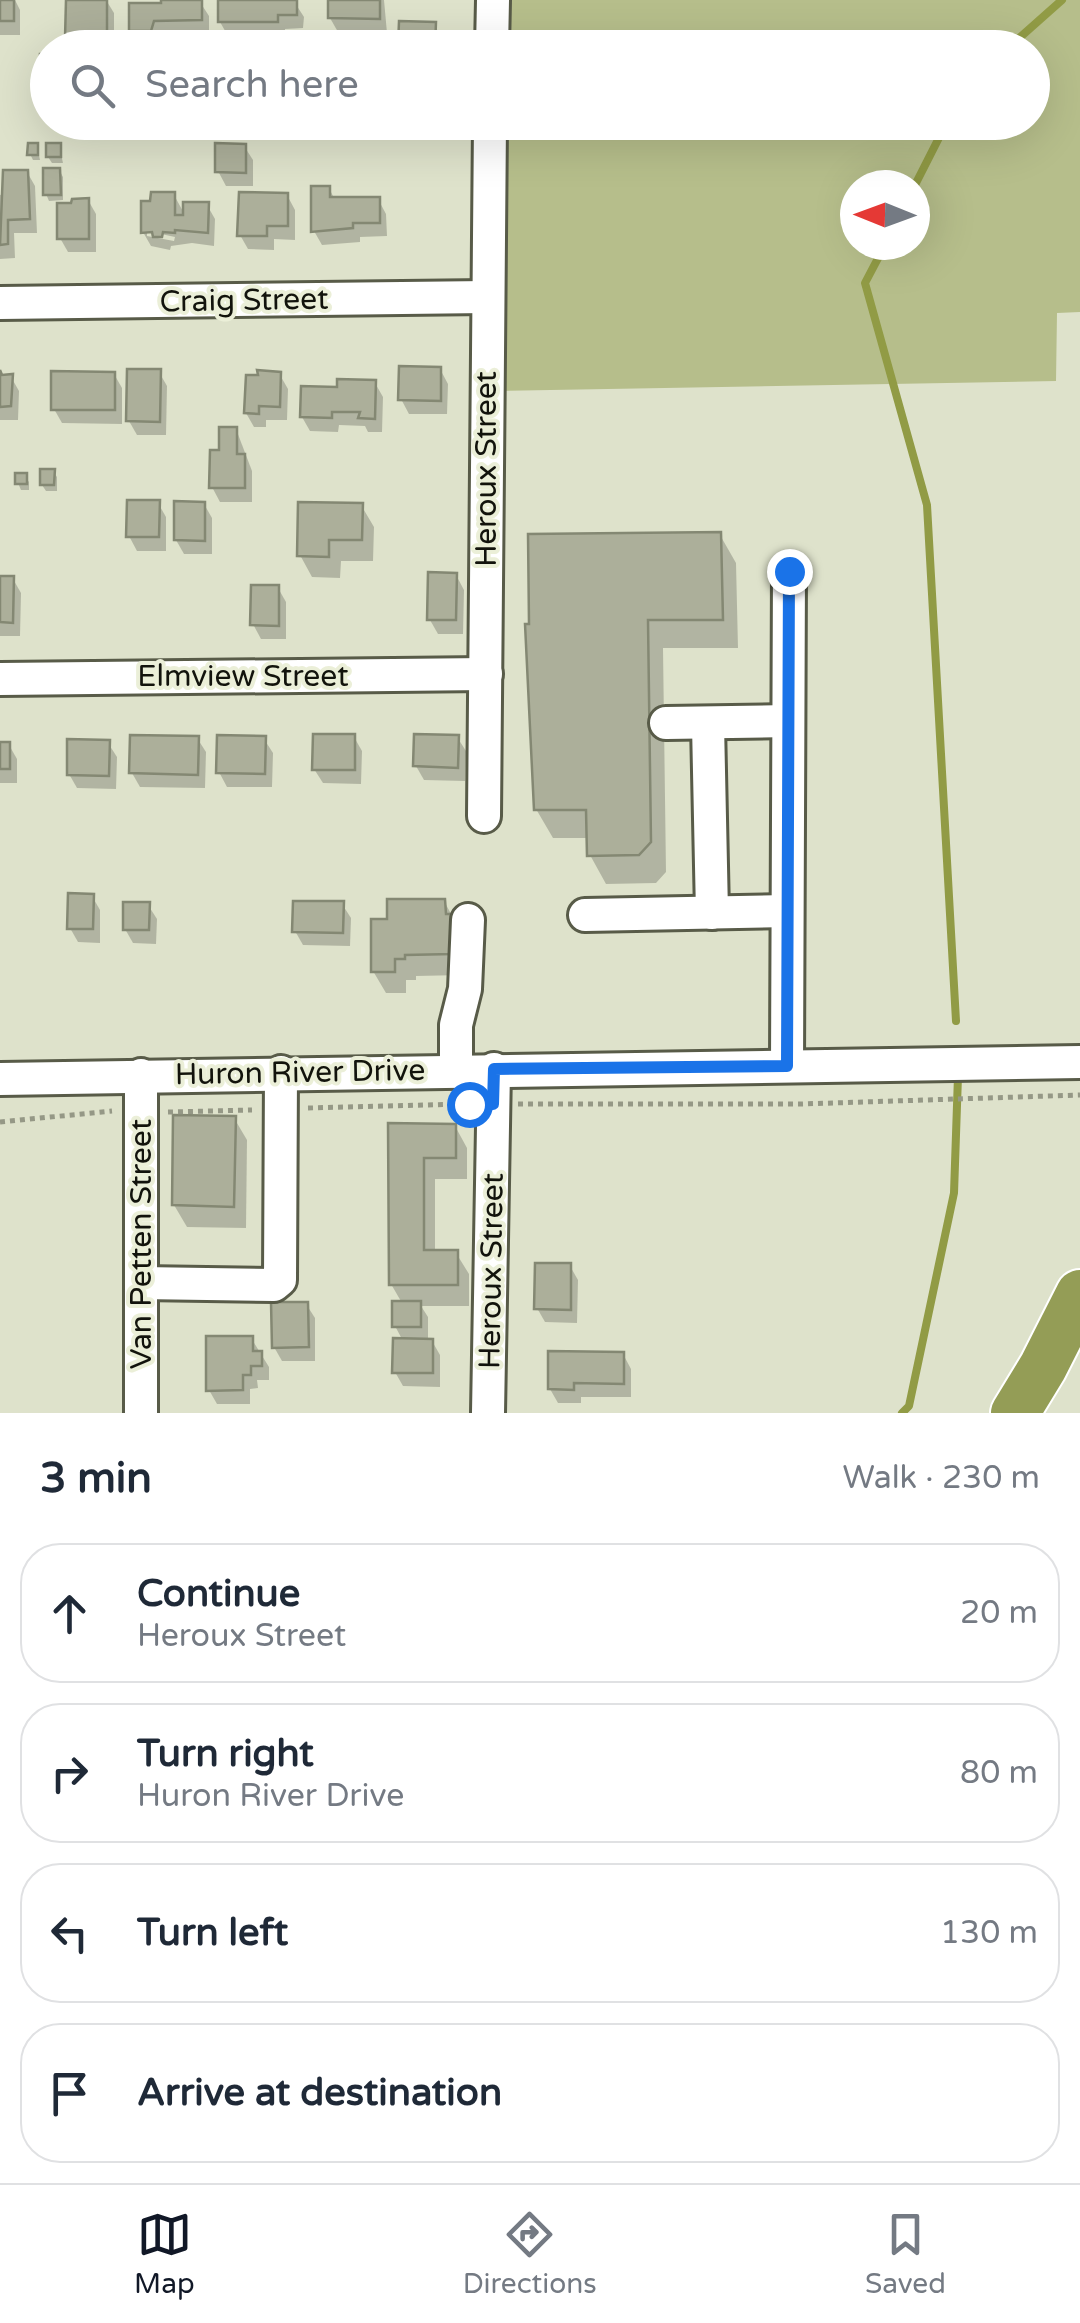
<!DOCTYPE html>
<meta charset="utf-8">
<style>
:root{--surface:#fff;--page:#f2f2f3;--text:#1f2937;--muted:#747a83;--line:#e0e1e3;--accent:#111827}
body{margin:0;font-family:"Varela Round",sans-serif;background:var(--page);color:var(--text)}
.compass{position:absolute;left:840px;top:170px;width:90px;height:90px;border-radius:50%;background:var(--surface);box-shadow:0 10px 40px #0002;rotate:271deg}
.stop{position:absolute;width:30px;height:30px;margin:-22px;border:8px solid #1a73e8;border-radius:50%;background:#fff}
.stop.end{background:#1a73e8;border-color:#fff;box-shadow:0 2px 10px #0008}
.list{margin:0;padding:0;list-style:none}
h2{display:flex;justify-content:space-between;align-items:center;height:130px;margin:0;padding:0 40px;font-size:42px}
h2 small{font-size:32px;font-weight:400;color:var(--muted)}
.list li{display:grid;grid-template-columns:65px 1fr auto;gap:30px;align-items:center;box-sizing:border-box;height:140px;margin:0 20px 20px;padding:0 20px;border:2px solid var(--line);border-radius:40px}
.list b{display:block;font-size:38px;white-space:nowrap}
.list p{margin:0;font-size:32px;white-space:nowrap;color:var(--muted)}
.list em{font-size:32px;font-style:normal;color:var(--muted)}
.icon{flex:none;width:55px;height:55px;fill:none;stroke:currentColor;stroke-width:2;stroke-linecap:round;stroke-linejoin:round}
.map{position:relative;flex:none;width:1080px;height:1413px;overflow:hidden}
.search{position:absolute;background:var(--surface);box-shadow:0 10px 40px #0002;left:30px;right:30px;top:30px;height:110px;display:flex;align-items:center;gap:25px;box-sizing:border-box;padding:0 35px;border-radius:55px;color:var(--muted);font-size:38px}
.sheet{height:770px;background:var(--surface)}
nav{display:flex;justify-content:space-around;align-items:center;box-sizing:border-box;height:140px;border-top:2px solid var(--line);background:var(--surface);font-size:28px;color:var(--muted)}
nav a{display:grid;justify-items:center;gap:5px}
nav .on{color:var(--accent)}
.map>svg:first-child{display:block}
.green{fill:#b6be8b;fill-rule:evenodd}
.shadow{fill:#0003;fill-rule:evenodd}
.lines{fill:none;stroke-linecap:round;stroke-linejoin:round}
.stream{stroke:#919b45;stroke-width:8}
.building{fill:#acaf9a;stroke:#848873;stroke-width:2.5}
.minor-casing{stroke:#585b48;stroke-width:38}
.highway-casing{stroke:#fff;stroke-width:52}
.path{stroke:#959886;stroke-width:5;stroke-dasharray:5 5;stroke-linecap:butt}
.minor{stroke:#fff;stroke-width:32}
.highway{stroke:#949d56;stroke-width:48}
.route{stroke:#1a73e8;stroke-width:12}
.labels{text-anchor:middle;stroke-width:8;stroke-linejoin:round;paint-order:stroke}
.street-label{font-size:30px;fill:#12130c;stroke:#ebefd8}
</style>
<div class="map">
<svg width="1080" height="1413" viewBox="0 0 1080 1413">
<rect width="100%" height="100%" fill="#dee2cb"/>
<path class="green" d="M498,0H1080V312L1057,313L1056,381L491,391L495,123L1032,122V48L497,47ZM855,185H915V245H855Z"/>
<g class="shadow">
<path d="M0,0H15L20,10V35H0Z"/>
<path d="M68,0H106L114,13V48H74L68,37Z"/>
<path d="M163,0L200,2L209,16V34H161L159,45H140L131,31L164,5Z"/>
<path d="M220,0L295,3L304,17L303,28L285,29V36H228L220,22Z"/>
<path d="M330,0H384L387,33L338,32L330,18Z"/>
<path d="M434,24L447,48H400Z"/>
<path d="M59,145L63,163H52L48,157Z"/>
<path d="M37,146L40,160H33L30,154Z"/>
<path d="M244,146L253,160V186H226L218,171Z"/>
<path d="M59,170L63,177V200L49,201L46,194Z"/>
<path d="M27,172L35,186L37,233H14L15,258L0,259V195L6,194Z"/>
<path d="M329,188L335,200L378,199L386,214L387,236L360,237V242L322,245L314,231Z"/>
<path d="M174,195L185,215L207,205L215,219L214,246L192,243L171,246L170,250L151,246L143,232ZM147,231L175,237L174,241L147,236Z"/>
<path d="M287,195L295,210V240L274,239V250L248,249L240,235Z"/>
<path d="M88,200L96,214V252H68L60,238Z"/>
<path d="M440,369L448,384L447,414H409L401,399Z"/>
<path d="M0,372L3,377H11L19,391L18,420H0Z"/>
<path d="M159,372L167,386L166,435H137L129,421Z"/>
<path d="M114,374L122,388V424L62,423L54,409Z"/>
<path d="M280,375L288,389L287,420H266V427H254L246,413Z"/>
<path d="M375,383L383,397L382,432H368L365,426L339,425L338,432L310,431L302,417Z"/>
<path d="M236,429L252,471V502H220L212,487L221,453Z"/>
<path d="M53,471L57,477V491H46L42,485Z"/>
<path d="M25,476L29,482V490H21L18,483Z"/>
<path d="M158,503L166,517V551H137L129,536Z"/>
<path d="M204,504L212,518V554H184L176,540Z"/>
<path d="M361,505L374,527L373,561H341L340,578L312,577L300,555Z"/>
<path d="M720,535L736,563L738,648H663L666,872L656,883L606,884L590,855L589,838H553L536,809L527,626Z"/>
<path d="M456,575L464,590L463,634H438L430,620Z"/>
<path d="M0,578L13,579L21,593L20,636H0Z"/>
<path d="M278,588L286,602V639H261L253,624Z"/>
<path d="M354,737L362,751L361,784L323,783L314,769Z"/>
<path d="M457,737L466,751L465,781L424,780L416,766Z"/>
<path d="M197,738L206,752L205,788L140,787L132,773Z"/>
<path d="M264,739L273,753L272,787H227L219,772Z"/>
<path d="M108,743L117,757L116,789L77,788L69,774Z"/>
<path d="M0,745H9L17,759V783H0Z"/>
<path d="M92,896L100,910V943L78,942L70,928Z"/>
<path d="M444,901L456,923L463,975L416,976V980H406V993H386L373,971L390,921Z"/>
<path d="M342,904L351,918L350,946L303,945L295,931Z"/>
<path d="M148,905L157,919L156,944L133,943L125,929Z"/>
<path d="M234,1118L247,1140L246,1228L187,1227L174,1205Z"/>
<path d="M391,1126H455L467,1148V1179H435V1253H456L469,1274V1306H421L428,1317V1341H432L440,1355V1387L403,1386L395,1372L403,1341L395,1326L402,1303L391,1284Z"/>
<path d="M570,1266L578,1280L577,1323L545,1322L537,1308Z"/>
<path d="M306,1304L315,1318V1361H282L274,1347Z"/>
<path d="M251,1338L269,1367V1380H257L258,1388L250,1389V1404H217L209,1390Z"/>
<path d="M623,1354L631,1369V1397H581V1403H558L550,1389Z"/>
</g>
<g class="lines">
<g class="stream">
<path d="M1008,48L1062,0"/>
<path d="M915,185L947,122"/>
<path d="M885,245L865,283L927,505L956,1021"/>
<path d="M902,1413L909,1406L954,1193L958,1076"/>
</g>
</g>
<g class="building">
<rect x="0" y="0" width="14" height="21"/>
<path d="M66,0H107V37L65,38Z"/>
<path d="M161,0H202V20L154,21L151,31H129V3H161Z"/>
<path d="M218,0H297V15H278V22H218Z"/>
<path d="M328,0H380V19L328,18Z"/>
<path d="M399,21L436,22L435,48H398Z"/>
<rect x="40" y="54" width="8" height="24"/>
<path d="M28,143H38V155H27Z"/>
<rect x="46" y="143" width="15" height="14"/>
<path d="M215,143L246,144V173L215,172Z"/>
<path d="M43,168H60L61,195H43Z"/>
<path d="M3,170H28L30,219L8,220V244L0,245Z"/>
<path d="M311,186H330V197H380V223H353V228L311,232Z"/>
<path d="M151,192H175V215H183V202H209L208,233L175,230V233L163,232L162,237H153L152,232L141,233V201H150Z"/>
<path d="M239,192L288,193V226H267V236H237Z"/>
<path d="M89,198V239H57V203H71L72,199Z"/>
<path d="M399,366L441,367V401L398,400Z"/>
<path d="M127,369H161L160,422L126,421Z"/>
<path d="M0,370L2,375L13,374L11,406L0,407Z"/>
<path d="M257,370L281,372L280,407L259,406V414L244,413L246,375H258Z"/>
<path d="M51,371L115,372V410H51Z"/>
<path d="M337,379L376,380L375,419L358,418L360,412H332V418L300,417L301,386L337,387Z"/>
<path d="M219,427H237V454H245V488H209L210,450H219Z"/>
<path d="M40,469H55L54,485H40Z"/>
<rect x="15" y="473" width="12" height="11"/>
<path d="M127,500H160L159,537H126Z"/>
<path d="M174,501L205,502V541L174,540Z"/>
<path d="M298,502L363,503L362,540H329V557L297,556Z"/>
<path d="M721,532L723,620H648L651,842L639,855L587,856L586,810H534L525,624H529L528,534Z"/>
<path d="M428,572L457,573L456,620H427Z"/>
<path d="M0,576H14L13,623L0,622Z"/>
<path d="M251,585H279V626L250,625Z"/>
<path d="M313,734H355V770H312Z"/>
<path d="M414,734L459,735L458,768L413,766Z"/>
<path d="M130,735L199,736L198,775L129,773Z"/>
<path d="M217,735L266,736L265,774L216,773Z"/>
<path d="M67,739L110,740L109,776L67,775Z"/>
<rect x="0" y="742" width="10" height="27"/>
<path d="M68,893L94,894L93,929H67Z"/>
<path d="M387,899H445L446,914H451L452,954L405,955V959H395V972H371V919H387Z"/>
<path d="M293,901H344L343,933L292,932Z"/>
<path d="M123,902H150L149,930H123Z"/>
<path d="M173,1115L236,1116L234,1207L172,1205Z"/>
<path d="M388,1123L456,1124V1158H424V1250H458V1285H389Z"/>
<path d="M535,1263H571V1310L534,1309Z"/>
<rect x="392" y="1301" width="29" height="26"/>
<path d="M271,1302H308L309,1347L272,1348Z"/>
<path d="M206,1336H253V1351H262V1366H251V1375H243V1390L206,1391Z"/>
<path d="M393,1338L433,1339V1373H392Z"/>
<path d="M548,1351L624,1352V1384L574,1383V1390L548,1389Z"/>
</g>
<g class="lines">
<g class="minor-casing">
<g id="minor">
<path d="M492,48L493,0"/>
<path d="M0,303L487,297"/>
<path d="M0,679L486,674"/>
<path d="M666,723L788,721"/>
<path d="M708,724L712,913"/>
<path d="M484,816L490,122"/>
<path d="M585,915L787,911"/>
<path d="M787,1066L789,571"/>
<path d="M456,1069V1025L465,989L468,920"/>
<path d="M141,1075V1413"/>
<path d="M0,1079L1080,1062"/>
<path d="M141,1283L274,1285L280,1280L281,1072"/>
<path d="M488,1413L494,1069"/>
</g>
</g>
<g class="highway-casing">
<path id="highway" d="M1015,1413L1043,1367L1080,1294"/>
</g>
<g class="path">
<path d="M518,1104H801L1080,1095"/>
<path d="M308,1108L467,1104"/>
<path d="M168,1112L252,1110"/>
<path d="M0,1122L112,1111"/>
</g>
<use href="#minor" class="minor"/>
<use href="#highway" class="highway"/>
</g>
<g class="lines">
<path class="route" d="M469,1104H493L494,1069L787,1066L789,571"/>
</g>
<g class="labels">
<g class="street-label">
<text transform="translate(244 300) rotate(-1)" y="10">Craig Street</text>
<text transform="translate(486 469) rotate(-90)" y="10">Heroux Street</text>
<text x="243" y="686">Elmview Street</text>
<text transform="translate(300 1072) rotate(-1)" y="10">Huron River Drive</text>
<text transform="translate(141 1244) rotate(-90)" y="10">Van Petten Street</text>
<text transform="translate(491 1271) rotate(-89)" y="10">Heroux Street</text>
</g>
</g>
</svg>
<svg class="compass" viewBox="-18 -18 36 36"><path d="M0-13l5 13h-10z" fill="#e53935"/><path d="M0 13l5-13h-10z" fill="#747a83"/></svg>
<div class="stop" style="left:469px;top:1104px"></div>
<div class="stop end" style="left:789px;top:571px"></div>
<div class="search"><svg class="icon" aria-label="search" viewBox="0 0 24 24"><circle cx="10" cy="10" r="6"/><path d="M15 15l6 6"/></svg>Search here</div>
</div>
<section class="sheet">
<h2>3 min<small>Walk · 230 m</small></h2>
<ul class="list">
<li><svg class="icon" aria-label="ahead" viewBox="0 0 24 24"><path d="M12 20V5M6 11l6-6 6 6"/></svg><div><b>Continue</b><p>Heroux Street</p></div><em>20 m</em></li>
<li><svg class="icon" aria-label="right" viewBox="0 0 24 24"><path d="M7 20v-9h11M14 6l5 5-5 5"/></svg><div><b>Turn right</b><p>Huron River Drive</p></div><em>80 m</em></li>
<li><svg class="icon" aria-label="left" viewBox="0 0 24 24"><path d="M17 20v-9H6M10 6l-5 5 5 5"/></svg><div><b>Turn left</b></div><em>130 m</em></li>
<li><svg class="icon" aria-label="arrive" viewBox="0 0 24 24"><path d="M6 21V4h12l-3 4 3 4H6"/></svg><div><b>Arrive at destination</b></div></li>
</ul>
</section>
<nav>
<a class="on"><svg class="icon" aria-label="map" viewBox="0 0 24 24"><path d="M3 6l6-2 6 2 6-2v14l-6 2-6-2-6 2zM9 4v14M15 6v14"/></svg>Map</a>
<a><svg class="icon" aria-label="directions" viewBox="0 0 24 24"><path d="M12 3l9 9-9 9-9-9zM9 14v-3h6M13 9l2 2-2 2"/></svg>Directions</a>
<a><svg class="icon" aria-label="saved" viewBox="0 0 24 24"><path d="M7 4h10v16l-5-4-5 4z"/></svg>Saved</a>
</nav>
